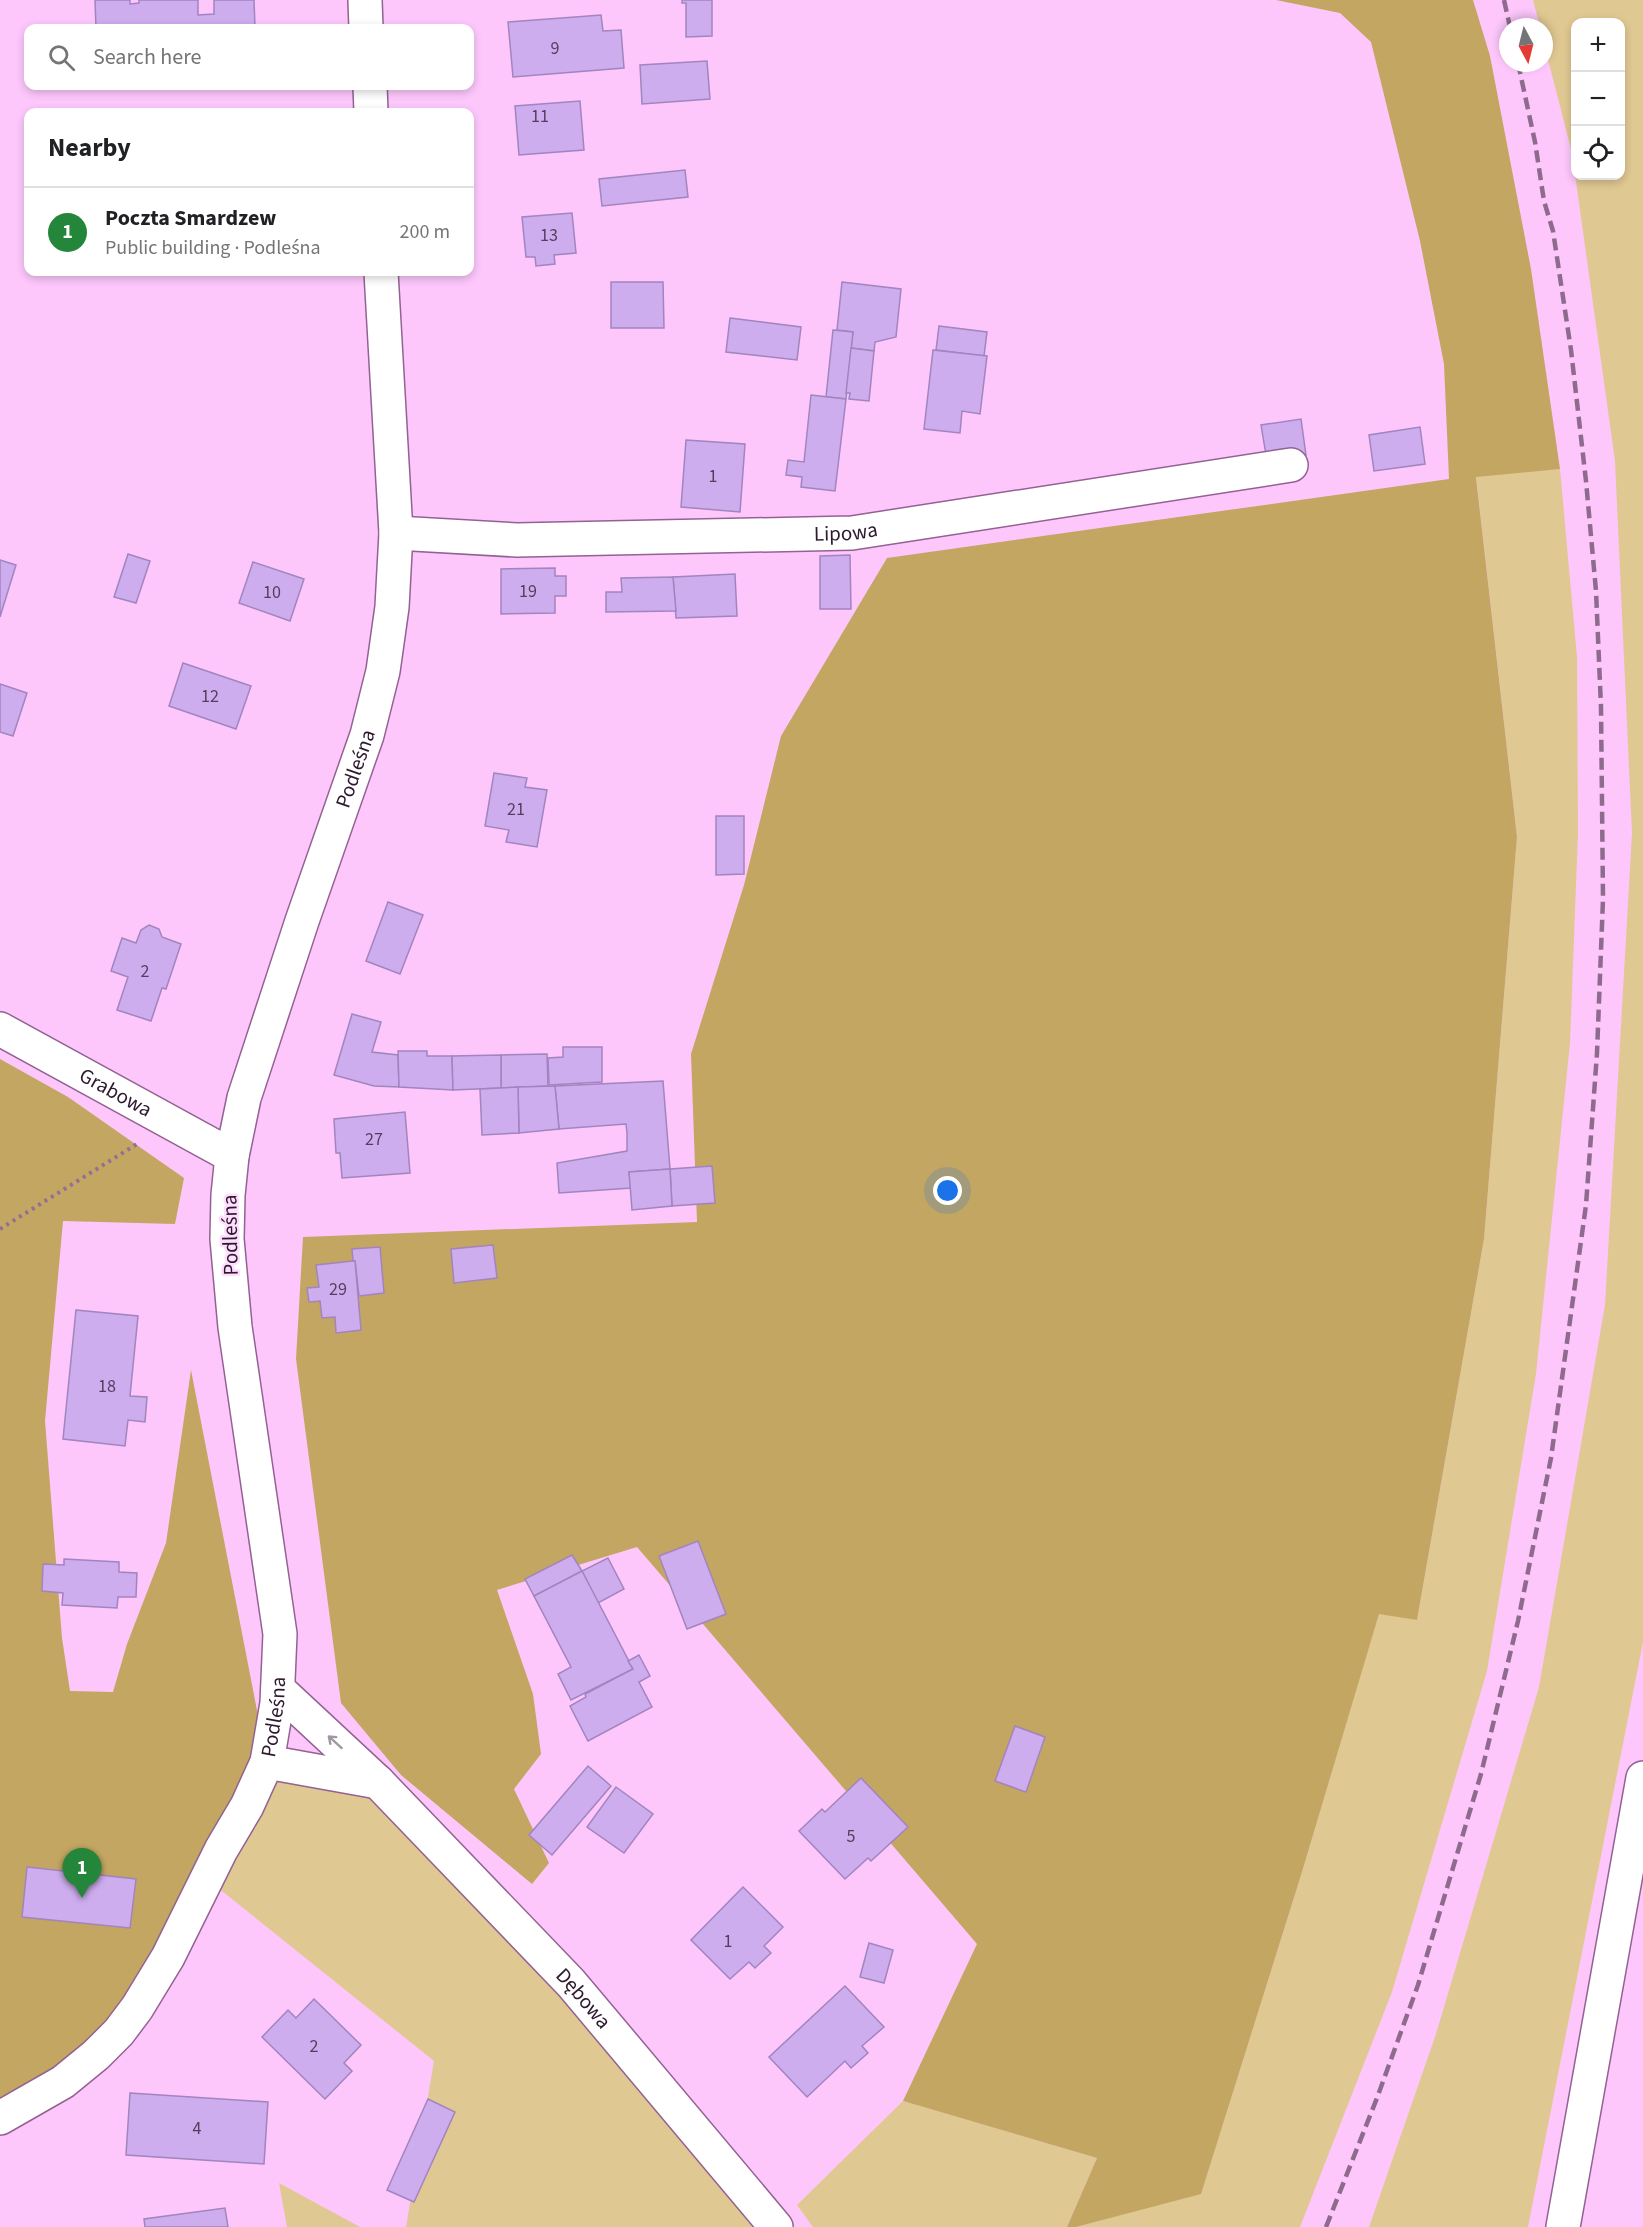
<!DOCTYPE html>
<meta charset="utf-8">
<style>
:root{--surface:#fff;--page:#f6f6f6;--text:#202124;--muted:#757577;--line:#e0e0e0;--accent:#24863a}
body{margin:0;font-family:"Source Sans 3",sans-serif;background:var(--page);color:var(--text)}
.controls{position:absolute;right:18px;top:18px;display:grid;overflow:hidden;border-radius:12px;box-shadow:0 3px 9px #0003}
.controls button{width:54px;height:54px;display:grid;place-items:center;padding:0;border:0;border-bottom:2px solid var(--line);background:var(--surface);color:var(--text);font:30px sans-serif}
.compass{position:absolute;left:1499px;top:18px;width:54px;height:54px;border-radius:50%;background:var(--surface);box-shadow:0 3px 9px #0003;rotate:173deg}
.you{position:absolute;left:948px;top:1191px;width:21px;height:21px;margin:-15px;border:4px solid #fff;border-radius:50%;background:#1a73e8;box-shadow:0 0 0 9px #1a73e833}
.badge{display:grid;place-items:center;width:39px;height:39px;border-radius:50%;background:var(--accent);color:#fff;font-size:20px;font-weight:700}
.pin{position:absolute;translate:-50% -50px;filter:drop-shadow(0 2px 3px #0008)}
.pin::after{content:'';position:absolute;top:32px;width:21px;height:18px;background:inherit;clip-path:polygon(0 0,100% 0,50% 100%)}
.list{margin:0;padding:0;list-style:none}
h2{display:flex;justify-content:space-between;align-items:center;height:78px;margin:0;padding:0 24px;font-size:26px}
h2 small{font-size:20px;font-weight:400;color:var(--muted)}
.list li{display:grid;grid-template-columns:39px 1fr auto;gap:18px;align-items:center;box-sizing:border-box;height:90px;padding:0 24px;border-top:2px solid var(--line)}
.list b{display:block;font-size:22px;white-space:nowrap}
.list p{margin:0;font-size:20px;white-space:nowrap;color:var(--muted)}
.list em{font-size:20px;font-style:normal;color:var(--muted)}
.icon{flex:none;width:33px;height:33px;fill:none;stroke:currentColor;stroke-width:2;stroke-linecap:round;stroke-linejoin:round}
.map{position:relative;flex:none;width:1643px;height:2227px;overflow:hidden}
.search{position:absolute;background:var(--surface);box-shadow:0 3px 9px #0003;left:24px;top:24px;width:450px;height:66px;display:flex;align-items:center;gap:15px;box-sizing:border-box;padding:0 21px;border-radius:12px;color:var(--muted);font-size:22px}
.panel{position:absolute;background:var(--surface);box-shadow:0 3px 9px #0003;left:24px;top:108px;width:450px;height:168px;border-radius:12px}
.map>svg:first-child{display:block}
.green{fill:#e0c892;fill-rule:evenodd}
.forest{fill:#c3a661}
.building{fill:#cdaded;stroke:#a284bf;stroke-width:1.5}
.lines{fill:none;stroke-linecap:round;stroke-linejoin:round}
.minor-casing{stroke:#936292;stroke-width:36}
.path{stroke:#946f94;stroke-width:4;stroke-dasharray:3 4.5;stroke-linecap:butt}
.minor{stroke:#fff;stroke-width:33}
.rail{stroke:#8e6a8d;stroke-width:4.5;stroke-dasharray:12 6;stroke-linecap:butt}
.oneway{stroke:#a098a0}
.labels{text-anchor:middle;stroke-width:5;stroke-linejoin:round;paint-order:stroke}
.number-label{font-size:18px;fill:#553e5d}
.street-label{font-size:21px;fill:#2d192d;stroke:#feddfd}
</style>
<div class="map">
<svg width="1643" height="2227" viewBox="0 0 1643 2227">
<rect width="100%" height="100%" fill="#fdc7fc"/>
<g class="green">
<path d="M1533,0H1643V1642L1528,2227H1369L1436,2034L1539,1687L1605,1305L1632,833L1615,461L1572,153L1544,44V27H1540ZM1620,22V176H1576V22Z"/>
<path d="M1560,469L1577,657L1578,833L1570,1043L1536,1374L1487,1671L1392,1992L1300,2227H1076L1201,2193L1302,1872L1379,1613L1417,1620L1484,1239L1517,837L1476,475Z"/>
<path d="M267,1762L378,1782L772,2227H406L434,2061L207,1879Z"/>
<path d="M903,2101L1097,2158L1067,2227H813L797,2205Z"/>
<path d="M279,2183L360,2227H287Z"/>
</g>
<g class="forest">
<path d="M1276,0H1473L1490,56L1531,269L1560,469L1476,477L1517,837L1484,1239L1417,1620L1379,1614L1302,1872L1201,2194L1076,2227H1067L1097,2158L903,2101L977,1944L637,1547L497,1590L533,1694L541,1754L514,1789L549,1863L532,1884L401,1775L341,1703L296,1359L303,1237L697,1222L691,1054L744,885L781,736L887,558L1449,479L1444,364L1420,241L1371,42L1340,13Z"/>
<path d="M0,1059L68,1097L184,1178L175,1224L63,1221L45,1421L62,1638L70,1691L113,1692L127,1644L166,1543L191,1370L267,1762L96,2055L0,2105Z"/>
</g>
<g class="building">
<path d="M95,0H130V4L139,3V0H198V15L214,14V0H254L255,28H96Z"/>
<path d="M682,0H712V36L686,37V3H682Z"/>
<path d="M601,15L603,31L621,30L624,68L513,77L508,22Z"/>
<path d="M707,61L710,99L642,104L640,65Z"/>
<path d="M580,101L584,150L519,155L515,106Z"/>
<path d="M685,170L688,197L602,206L599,179Z"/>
<path d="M572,213L576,253L554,255L555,264L536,266L535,257H526L522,217Z"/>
<path d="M611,282H663L664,328H611Z"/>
<path d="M842,282L901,289L896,337L875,342L874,351L851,348L853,332L837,330Z"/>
<path d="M730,318L801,327L797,360L726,352Z"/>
<path d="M939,326L987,332L984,356L936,350Z"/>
<path d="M833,330L853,332L846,399L826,397Z"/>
<path d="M851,348L874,351L869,401L849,399L850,393H846Z"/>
<path d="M933,350L987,356L980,414L962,411L960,433L924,429Z"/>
<path d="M811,395L846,399L835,491L801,487L802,477L786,475L788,460L804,462Z"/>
<path d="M1301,419L1306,455L1267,461L1261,425Z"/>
<path d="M1420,427L1425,464L1374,471L1369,435Z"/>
<path d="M686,440L745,444L740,512L681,507Z"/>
<path d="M128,554L150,561L136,603L114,597Z"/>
<path d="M850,555L851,609H820V556Z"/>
<path d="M0,560L16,565L0,617Z"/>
<path d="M253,562L304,579L290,621L239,603Z"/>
<path d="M555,568V576H566V596H555V613L501,614V569Z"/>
<path d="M735,574L737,616L676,618L673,577Z"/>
<path d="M673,577L676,611L606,612V592H622L621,578Z"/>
<path d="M183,663L251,686L236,729L169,706Z"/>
<path d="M0,684L27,693L13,736L0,732Z"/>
<path d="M494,773L527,778L525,787L547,790L537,847L506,842L509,830L485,826Z"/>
<path d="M716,816H744V874L716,875Z"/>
<path d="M388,902L423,915L400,974L366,961Z"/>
<path d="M149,925L159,929L162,937L181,944L166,989L162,988L151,1021L117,1010L128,977L111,971L122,938L136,943L141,930Z"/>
<path d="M352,1014L381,1022L372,1052L398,1055L399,1087L374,1086L334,1075Z"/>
<path d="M563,1047H602V1082L549,1085L548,1058L563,1057Z"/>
<path d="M398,1051H427V1056H452L453,1090L399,1087Z"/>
<path d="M547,1054L548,1086L501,1088V1055Z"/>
<path d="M501,1055V1088L453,1090L452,1056Z"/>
<path d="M663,1081L670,1169L629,1172L631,1188L559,1193L557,1163L627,1151V1133L626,1124L559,1129L555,1086Z"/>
<path d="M555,1086L559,1129L519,1133L518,1087Z"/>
<path d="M518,1087L519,1133L482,1135L480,1089Z"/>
<path d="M405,1112L410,1173L342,1178L340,1153H336L334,1119Z"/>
<path d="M712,1166L715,1203L672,1206L670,1169Z"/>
<path d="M670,1169L672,1206L632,1210L629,1172Z"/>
<path d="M493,1245L497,1278L454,1283L451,1249Z"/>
<path d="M380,1247L384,1293L359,1296L355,1261H353L352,1249Z"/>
<path d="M353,1261H355L361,1330L336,1333L335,1317L322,1318L320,1301L309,1302L307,1288L319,1287L316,1265Z"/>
<path d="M76,1310L138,1316L130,1396L147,1397L145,1422L128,1420L125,1446L63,1439Z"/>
<path d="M698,1541L726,1614L687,1629L659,1556Z"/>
<path d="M572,1555L582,1571L534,1596L525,1579Z"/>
<path d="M608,1558L624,1589L598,1603L582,1571Z"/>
<path d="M64,1559L119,1562V1572L137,1573L136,1597H118L117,1608L62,1605L63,1593L42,1591L43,1564L64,1565Z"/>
<path d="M582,1571L633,1669L571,1700L558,1674L571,1667L534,1596Z"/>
<path d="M639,1655L650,1676L639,1682L652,1707L588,1741L570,1706L586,1697L585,1694L633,1669L628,1661Z"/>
<path d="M1015,1726L1045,1737L1026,1792L995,1781Z"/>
<path d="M588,1766L611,1786L552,1855L529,1835Z"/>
<path d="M861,1778L908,1827L871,1861L868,1858L845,1879L799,1831L822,1809L825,1812Z"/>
<path d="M616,1787L653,1814L624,1853L587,1827Z"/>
<path d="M27,1867L136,1879L130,1928L22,1917Z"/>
<path d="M743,1887L783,1927L764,1946L771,1953L755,1968L749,1962L730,1979L691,1940Z"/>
<path d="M869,1943L893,1950L884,1983L860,1977Z"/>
<path d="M845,1986L884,2027L862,2046L868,2053L851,2068L845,2061L807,2097L769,2057Z"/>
<path d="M314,1999L361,2045L344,2063L352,2071L325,2099L262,2037L288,2010L296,2018Z"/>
<path d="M130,2093L268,2102L264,2164L126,2155Z"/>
<path d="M428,2099L455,2112L414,2202L387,2190Z"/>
<path d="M225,2208L228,2227H145L144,2219Z"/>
</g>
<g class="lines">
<g class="minor-casing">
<g id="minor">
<path d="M365,0L366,28"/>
<path d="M370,86L371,112"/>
<path id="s1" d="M396,533L517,540L852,533L1291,465"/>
<path id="s2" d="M0,1029L232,1156"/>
<path id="s3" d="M278,1689L378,1782L571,1983L776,2227"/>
<path d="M267,1762L378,1782"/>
<path id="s4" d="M0,2118L63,2082L96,2055L119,2032L137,2008L168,1957L221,1850L247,1806L267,1762L277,1703L280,1634L235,1327L227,1239L228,1195L232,1156L244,1098L302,921L367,735L383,671L392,607L396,533L381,272"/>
<path d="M1563,2227L1643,1778"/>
</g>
</g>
<path class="path" d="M0,1229L137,1144"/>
<use href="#minor" class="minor"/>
<g class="rail">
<path d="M1504,0L1510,27"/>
<path d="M1326,2227L1377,2098L1418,1985L1481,1774L1518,1621L1551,1458L1586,1205L1597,1053L1603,899L1601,707L1596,591L1586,481L1571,350L1553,231L1544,201L1535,142L1518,63"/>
</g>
</g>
<defs><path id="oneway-shaft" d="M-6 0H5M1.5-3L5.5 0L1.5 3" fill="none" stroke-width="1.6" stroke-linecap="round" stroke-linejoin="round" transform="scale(1.5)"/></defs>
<use class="oneway" href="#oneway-shaft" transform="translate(335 1742) rotate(-138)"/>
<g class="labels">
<g class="number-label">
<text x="555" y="54">9</text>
<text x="540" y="122">11</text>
<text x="549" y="241">13</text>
<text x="713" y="482">1</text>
<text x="528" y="597">19</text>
<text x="272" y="598">10</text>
<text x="210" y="702">12</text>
<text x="516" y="815">21</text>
<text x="145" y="977">2</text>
<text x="374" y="1145">27</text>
<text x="338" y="1295">29</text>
<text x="107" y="1392">18</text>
<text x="851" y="1842">5</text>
<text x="728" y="1947">1</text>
<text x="314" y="2052">2</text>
<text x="197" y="2134">4</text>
</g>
<g class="street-label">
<text dy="7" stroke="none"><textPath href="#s1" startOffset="450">Lipowa</textPath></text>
<text dy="7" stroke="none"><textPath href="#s4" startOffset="1474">Podleśna</textPath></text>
<text dy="7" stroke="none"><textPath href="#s2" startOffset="132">Grabowa</textPath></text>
<text transform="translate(230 1235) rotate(-91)" y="7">Podleśna</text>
<text dy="7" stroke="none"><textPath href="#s4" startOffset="502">Podleśna</textPath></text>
<text dy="7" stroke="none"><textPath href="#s3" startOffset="435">Dębowa</textPath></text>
</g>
</g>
</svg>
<div class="controls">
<button>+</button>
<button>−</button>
<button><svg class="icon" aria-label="locate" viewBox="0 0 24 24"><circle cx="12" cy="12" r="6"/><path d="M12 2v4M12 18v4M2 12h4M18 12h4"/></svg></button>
</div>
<svg class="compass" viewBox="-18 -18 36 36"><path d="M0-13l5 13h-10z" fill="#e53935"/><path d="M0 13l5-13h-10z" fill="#757577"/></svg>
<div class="you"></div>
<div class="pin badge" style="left:82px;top:1898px">1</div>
<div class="search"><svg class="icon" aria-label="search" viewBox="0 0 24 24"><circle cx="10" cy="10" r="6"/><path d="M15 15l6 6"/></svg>Search here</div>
<section class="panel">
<h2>Nearby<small></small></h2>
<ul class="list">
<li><span class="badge">1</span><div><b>Poczta Smardzew</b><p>Public building · Podleśna</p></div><em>200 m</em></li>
</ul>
</section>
</div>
